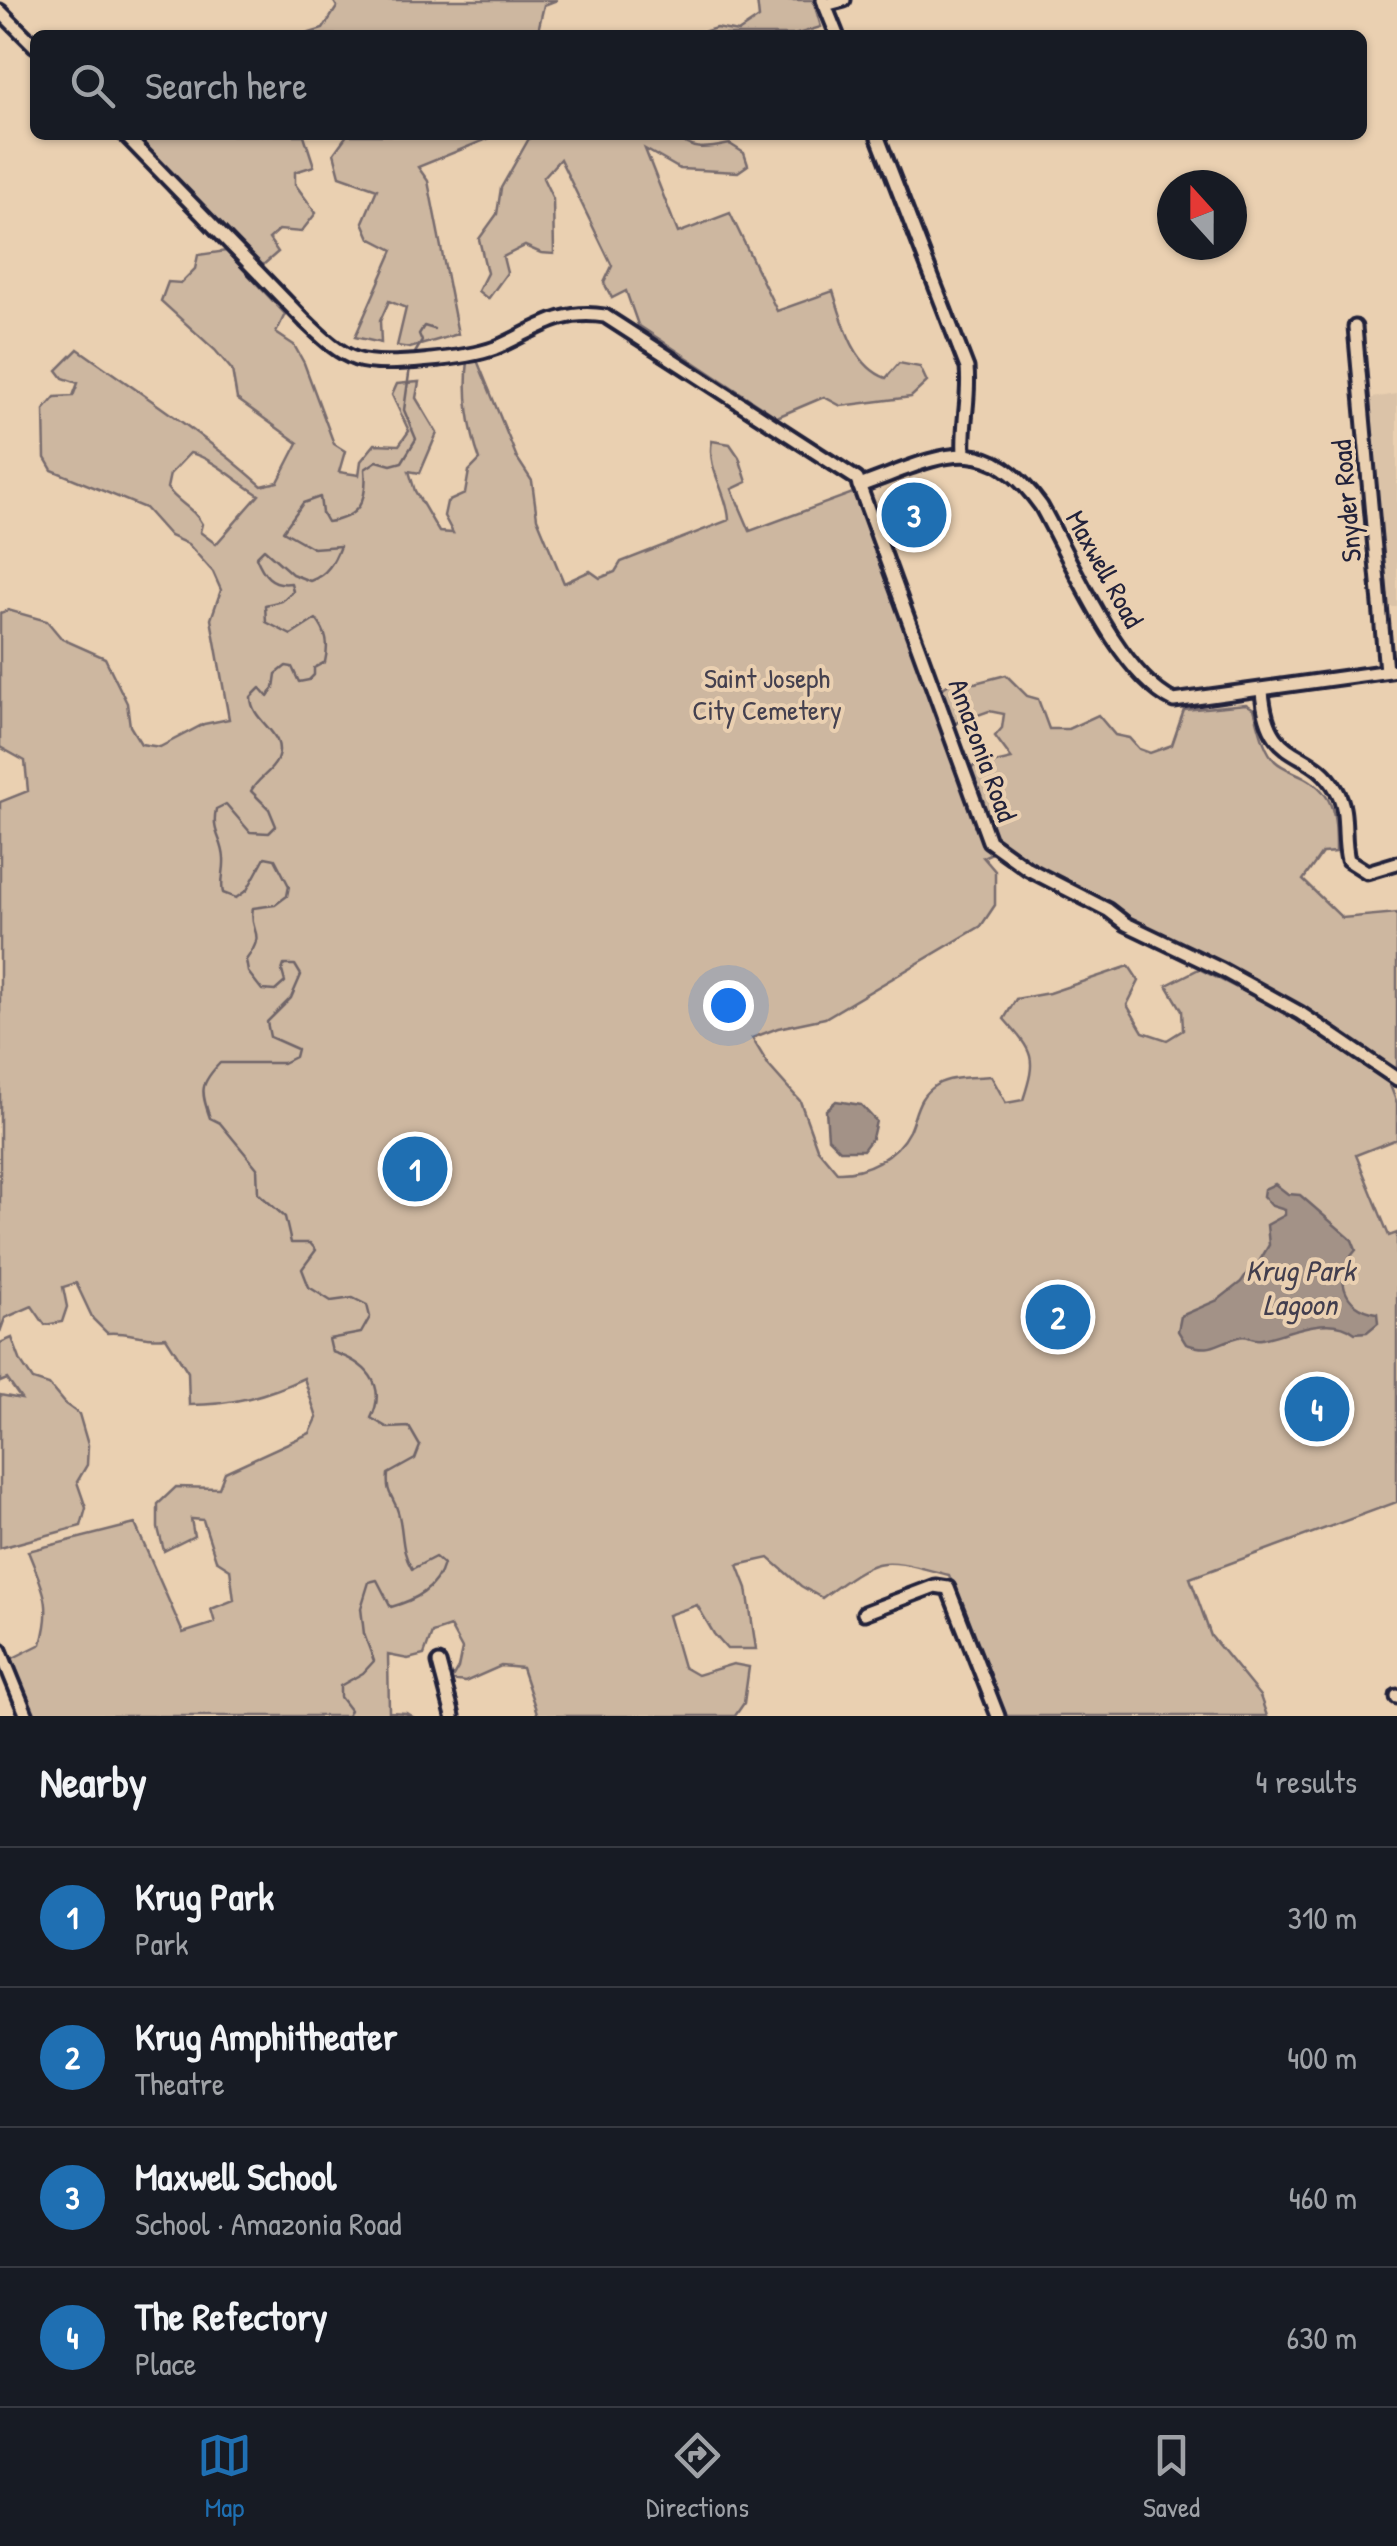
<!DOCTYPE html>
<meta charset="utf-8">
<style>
:root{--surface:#171b24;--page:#20242c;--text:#f1f3f6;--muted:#9ea1a6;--line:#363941;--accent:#1f6fb2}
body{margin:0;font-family:"Patrick Hand",sans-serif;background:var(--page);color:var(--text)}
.compass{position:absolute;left:1157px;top:170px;width:90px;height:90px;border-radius:50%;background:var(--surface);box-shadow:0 2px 8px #0004;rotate:339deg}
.you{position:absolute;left:728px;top:1005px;width:35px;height:35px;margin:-25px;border:8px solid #fff;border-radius:50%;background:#1a73e8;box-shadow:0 0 0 15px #1a73e833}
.badge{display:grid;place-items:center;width:65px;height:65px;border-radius:50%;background:var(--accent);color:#fff;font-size:32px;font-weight:700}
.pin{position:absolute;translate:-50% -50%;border:5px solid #fff;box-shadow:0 2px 10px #0006}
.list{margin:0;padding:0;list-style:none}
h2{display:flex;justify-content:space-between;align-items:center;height:130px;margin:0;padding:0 40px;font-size:42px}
h2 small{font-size:32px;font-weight:400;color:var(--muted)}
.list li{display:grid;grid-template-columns:65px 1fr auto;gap:30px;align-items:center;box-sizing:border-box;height:140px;padding:0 40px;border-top:2px solid var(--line)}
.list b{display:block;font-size:38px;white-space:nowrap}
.list p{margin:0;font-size:32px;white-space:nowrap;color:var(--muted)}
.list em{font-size:32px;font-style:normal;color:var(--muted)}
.icon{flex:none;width:55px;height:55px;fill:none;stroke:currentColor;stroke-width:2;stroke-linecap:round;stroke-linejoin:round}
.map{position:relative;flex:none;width:1397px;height:1716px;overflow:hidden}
.search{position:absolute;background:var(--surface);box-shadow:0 2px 8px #0004;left:30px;right:30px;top:30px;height:110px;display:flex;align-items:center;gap:25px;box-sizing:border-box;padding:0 35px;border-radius:15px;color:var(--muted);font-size:38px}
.sheet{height:690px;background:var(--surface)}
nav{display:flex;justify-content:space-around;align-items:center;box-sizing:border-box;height:140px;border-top:2px solid var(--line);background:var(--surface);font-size:28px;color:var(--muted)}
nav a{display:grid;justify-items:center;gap:5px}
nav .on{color:var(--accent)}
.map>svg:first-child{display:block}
.built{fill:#dbc3a8}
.green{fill:#cdb7a0;stroke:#786c6e;stroke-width:2.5;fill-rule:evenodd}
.water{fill:#a39287;stroke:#6f6569;stroke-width:2.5}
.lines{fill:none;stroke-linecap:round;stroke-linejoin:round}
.stream{stroke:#6f6569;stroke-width:2.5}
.minor-casing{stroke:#22223b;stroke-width:19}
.minor{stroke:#ead0b1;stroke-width:11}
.labels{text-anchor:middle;stroke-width:8;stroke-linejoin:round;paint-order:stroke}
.street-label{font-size:28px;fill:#22223b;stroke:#ead0b1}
.park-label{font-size:28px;fill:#44404f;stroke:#ead0b1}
.water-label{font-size:30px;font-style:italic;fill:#423e4e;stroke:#ead0b1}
</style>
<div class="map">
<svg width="1397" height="1716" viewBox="0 0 1397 1716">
<rect width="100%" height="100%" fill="#ead0b1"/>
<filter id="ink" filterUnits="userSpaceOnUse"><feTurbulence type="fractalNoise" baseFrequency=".01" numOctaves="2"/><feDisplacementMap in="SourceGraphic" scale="20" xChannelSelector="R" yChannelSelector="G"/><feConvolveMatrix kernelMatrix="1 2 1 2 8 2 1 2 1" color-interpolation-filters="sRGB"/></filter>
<g filter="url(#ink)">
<path class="built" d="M1397,394V607H1387L1366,399Z"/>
<g class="green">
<path d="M333,0H557L544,5L537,35H303L323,29L337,7Z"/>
<path d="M757,0H813L821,27L794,35H693L716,28L738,32L759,18Z"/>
<path d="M130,135H304L314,166L295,172V184L316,213L301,232L279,230L269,239L278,252L263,265Z"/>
<path d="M347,135H497L418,167L428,181L458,334L410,348L397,346L406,308L389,301L380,321L381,343L355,337L393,250L370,238L363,222L377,189L340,176L334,153Z"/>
<path d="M531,135H677C690,153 710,148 730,144L744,153L748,165L738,172L680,169L645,149L678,233L730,213L777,311L833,291C843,322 853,366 886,378L899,363L920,367L927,382L911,397L841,406L824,397L777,417L638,325L626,291L612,298L604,283L612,266L560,159L543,178L553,199L554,254L541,253L525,246L503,257L507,273L488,299L478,291L487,273L479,239L497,214L501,188Z"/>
<path d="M226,251L285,314L276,333L294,345L304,363L334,444L345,451L339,472L359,475L361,461L375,444L399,445L409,431L392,395L397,384L419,382L416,398L437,433L420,473L409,471L415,491L439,532L453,533L444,516L447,502L465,494L469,471L480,460C469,430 464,393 468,361L477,360L517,458L532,481L537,518L564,583L590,571L600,578L615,572L621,562L729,520C728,493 706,468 712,441L730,444L739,457L747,482L732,489L750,531L858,491L986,844L994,852L983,857L995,871V905L981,926L825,1018L778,1028L752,1038L769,1066L800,1101L817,1148L837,1172C865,1173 896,1157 909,1131C917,1113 917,1096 936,1085C951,1076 975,1078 991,1076L1006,1103L1023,1100C1037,1057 1034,1053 1004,1019L1016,999L1049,993L1129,966L1139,981L1127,1005L1143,1032L1167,1040L1183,1030L1182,1010L1167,985L1199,969L1291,1015L1388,1080L1397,1103V1139L1356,1155L1389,1236L1397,1233V1502L1190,1578L1211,1636L1260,1696L1267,1716H1003L949,1575C879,1557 881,1554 822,1598L801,1586L769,1558L738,1565L747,1588L756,1649H727L714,1634L697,1605L668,1615L683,1667L697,1675L733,1664L749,1667L744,1703L735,1716H538L522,1668L501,1666L465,1682L451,1680L458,1668L462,1649L450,1627L432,1633L424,1655L408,1659L388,1655L389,1712L406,1713L411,1716H29L9,1660L41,1644C53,1602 43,1590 28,1551L135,1524L183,1633L215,1623L211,1609L234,1600L230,1569L216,1560L203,1520L191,1519L194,1536L164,1551L158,1528V1504L176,1487L219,1488L225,1472L310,1433L317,1418L304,1378C266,1396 232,1405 189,1405L188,1372L166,1337C144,1340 129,1331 107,1333L93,1319L76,1283L63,1287L67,1307L62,1322L45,1325L32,1306L5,1318L0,1332V802L28,791L25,761L0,747V613L8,610L47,621L62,639L105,658L127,703L130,726L141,744L160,747L204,724L229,719L211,619L221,590L213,572L188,544L170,536L145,508L52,470L45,458L44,410L55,397L73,396L78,383L63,378L57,370L78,349C140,393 205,435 262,486L278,482L298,443L237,399L232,370L215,350L161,301L168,282L181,283L195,269L198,255ZM190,453C211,457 239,483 259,495L216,544L200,532L202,524C193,507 180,505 167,488L170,474Z"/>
<path d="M1006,675L1027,696L1038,699L1049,729H1068L1098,715L1115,735L1129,738L1139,749L1150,753L1172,745L1184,710L1246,704L1254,709C1259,725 1263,749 1275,761C1282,768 1295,772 1304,777C1336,794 1336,819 1336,852L1322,853L1303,880L1342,918L1397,913V1077L1298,1010L1036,871L994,841L966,774L983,757L995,763L1012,759L995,736L1002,728L1004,714L989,711L953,724L938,691L954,681L975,683Z"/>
<path d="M12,1338L21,1362L33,1380L49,1385L64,1403L79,1414L88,1445L87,1465L77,1482L86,1508L81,1526L0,1548V1395L21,1399L7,1379L0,1382V1343Z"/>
</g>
<g class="water">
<path d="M836,1101L861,1105L876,1121L872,1138L863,1150H840L828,1138L826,1110Z"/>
<path d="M1275,1184L1288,1194L1300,1195L1352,1240L1356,1250C1333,1275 1342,1308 1377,1313L1378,1323L1367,1332L1355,1333C1330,1313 1290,1333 1262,1339C1252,1341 1248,1334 1239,1337C1215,1343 1213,1353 1186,1344L1178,1331L1181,1316L1218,1300L1241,1282L1252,1266L1259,1262L1269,1245L1267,1225L1285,1215V1210L1272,1206L1263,1196L1264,1189Z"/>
</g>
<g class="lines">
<g class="stream">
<path d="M415,353L422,341L419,334L424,326L434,329"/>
<path d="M347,1716L350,1710L340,1697V1686L363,1673L374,1661L364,1634L361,1608L369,1582L377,1580L391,1607C415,1600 436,1590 443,1564L435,1557L412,1569C400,1550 404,1532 398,1512C393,1494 386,1496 388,1474L415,1459L420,1446L409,1427L388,1428L371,1418C388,1384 365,1362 332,1352L329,1339L361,1333L370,1317L367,1305L353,1298L331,1301L309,1287L302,1269L316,1250L310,1243H291L285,1217L258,1193L257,1168L220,1123L210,1118C200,1090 200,1084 220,1063H283L295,1057L297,1049L270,1037L267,1022L291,998L301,975L295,965H284L282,971L285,982L275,991L262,990L248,972L246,960C268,930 248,934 253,908L275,905L287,896L289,886L275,859L265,857L247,890L236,898L223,893C220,881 225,871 224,859C223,838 211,834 216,809L226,804L250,832L269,833L276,826L269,809L251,791C258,778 271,773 277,760C288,732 251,723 251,697L260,688L268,697L274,688L276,674L286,666L292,667L299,682L309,680L314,675V668L325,662C329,645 327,633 316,619L291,635L266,622L265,605L282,601L293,591L291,583C271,586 263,574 256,557L264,549L292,574L310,581C327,575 334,562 340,546L313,548L283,531L303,503L320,497L322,513L327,522C359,518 368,501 365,469L377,461L391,465L402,462L416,439L404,410L410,367"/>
</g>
<g class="minor-casing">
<g id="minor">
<path d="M823,0L837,35"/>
<path d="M825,5L844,0"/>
<path d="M0,11L35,46"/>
<path d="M125,135L305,321C320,335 336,352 356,359C381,368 469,358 495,348C535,331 559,308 605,316L857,479L989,841L1028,869L1108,910L1126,924L1222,970L1300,1013L1397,1079"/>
<path d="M877,135L967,368C970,397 962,424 964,453"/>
<path d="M1355,327L1386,671"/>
<path d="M859,486C936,459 983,425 1041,506C1072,561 1117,673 1174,701L1397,670"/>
<path d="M1262,691C1268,768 1310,743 1337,791C1349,812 1342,837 1348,860L1367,872L1397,863"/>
<path d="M864,1613L935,1586L948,1588L998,1716"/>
<path d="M0,1650L27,1716"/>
<path d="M439,1663L453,1716"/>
<path d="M1397,1696V1697"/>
</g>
</g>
<use href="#minor" class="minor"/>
</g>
</g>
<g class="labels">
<g class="street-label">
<text transform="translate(1346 501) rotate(-95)" y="10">Snyder Road</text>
<text transform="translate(1105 569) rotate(61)" y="10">Maxwell Road</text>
<text transform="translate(983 750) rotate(70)" y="10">Amazonia Road</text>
</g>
<g class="park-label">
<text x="767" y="688">Saint Joseph<tspan x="767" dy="32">City Cemetery</tspan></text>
</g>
<g class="water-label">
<text x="1300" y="1281">Krug Park<tspan x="1300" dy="34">Lagoon</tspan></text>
</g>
</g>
</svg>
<svg class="compass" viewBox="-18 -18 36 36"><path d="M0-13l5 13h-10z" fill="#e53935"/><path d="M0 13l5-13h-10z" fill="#9ea1a6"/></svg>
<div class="you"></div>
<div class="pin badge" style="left:415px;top:1169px">1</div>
<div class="pin badge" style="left:1058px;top:1317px">2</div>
<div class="pin badge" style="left:914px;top:515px">3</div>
<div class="pin badge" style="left:1317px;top:1409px">4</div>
<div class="search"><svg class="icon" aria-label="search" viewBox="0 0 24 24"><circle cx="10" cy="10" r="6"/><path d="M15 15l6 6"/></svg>Search here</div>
</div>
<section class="sheet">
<h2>Nearby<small>4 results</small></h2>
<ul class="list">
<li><span class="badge">1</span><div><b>Krug Park</b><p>Park</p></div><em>310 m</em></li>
<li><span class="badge">2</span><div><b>Krug Amphitheater</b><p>Theatre</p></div><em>400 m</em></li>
<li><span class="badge">3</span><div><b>Maxwell School</b><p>School · Amazonia Road</p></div><em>460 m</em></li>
<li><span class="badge">4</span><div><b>The Refectory</b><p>Place</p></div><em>630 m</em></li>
</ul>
</section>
<nav>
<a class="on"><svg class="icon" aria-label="map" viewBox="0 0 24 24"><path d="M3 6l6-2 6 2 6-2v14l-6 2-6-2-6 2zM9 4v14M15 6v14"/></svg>Map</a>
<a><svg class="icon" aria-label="directions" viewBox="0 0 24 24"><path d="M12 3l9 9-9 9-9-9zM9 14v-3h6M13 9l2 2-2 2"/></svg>Directions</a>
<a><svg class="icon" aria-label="saved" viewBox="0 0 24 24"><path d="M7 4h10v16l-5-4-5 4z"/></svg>Saved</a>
</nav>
